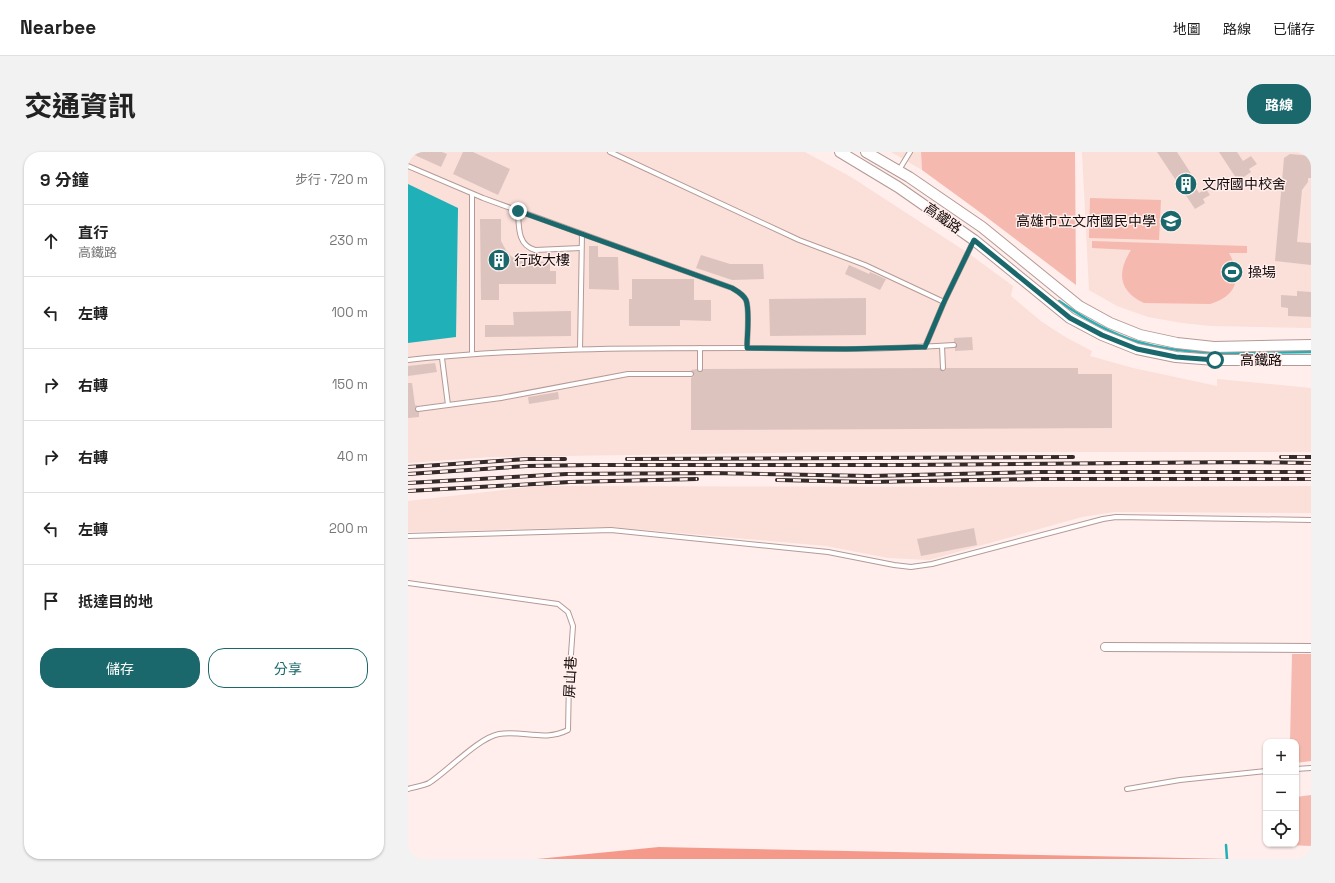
<!DOCTYPE html>
<html lang="zh-TW">
<meta charset="utf-8">
<style>
:root{--surface:#fff;--page:#f2f2f2;--text:#222;--muted:#767676;--line:#e0e0e0;--accent:#1b686c}
body{margin:0;font-family:"Space Grotesk","Noto Sans TC",sans-serif;background:var(--page);color:var(--text)}
.controls{position:absolute;right:12px;bottom:12px;display:grid;overflow:hidden;border-radius:8px;box-shadow:0 1px 3px #0004}
.controls button{width:36px;height:36px;display:grid;place-items:center;padding:0;border:0;border-bottom:1px solid var(--line);background:var(--surface);color:var(--text);font:20px sans-serif}
.stop{position:absolute;width:12px;height:12px;margin:-9px;border:3px solid #1b686c;border-radius:50%;background:#fff}
.stop.end{background:#1b686c;border-color:#fff;box-shadow:0 1px 4px #0008}
.list{margin:0;padding:0;list-style:none}
h2{display:flex;justify-content:space-between;align-items:center;height:52px;margin:0;padding:0 16px;font-size:17px}
h2 small{font-size:13px;font-weight:400;color:var(--muted)}
.list li{display:grid;grid-template-columns:26px 1fr auto;gap:12px;align-items:center;box-sizing:border-box;height:72px;padding:0 16px;border-top:1px solid var(--line)}
.list b{display:block;font-size:15px;white-space:nowrap}
.list p{margin:0;font-size:13px;white-space:nowrap;color:var(--muted)}
.list em{font-size:13px;font-style:normal;color:var(--muted)}
.actions{display:flex;gap:8px;padding:12px 16px}
.actions a{flex:1;padding:9px 0;border:1px solid var(--accent);border-radius:16px;text-align:center;font-size:14px;color:var(--accent)}
.actions .main{background:var(--accent);color:#fff}
.icon{flex:none;width:22px;height:22px;fill:none;stroke:currentColor;stroke-width:2;stroke-linecap:round;stroke-linejoin:round}
.map{position:relative;flex:none;width:903px;height:707px;overflow:hidden;border-radius:16px}
header{display:flex;align-items:center;gap:24px;box-sizing:border-box;height:56px;padding:0 20px;background:var(--surface);border-bottom:1px solid var(--line)}
header strong{font-size:19px}
nav{display:flex;gap:22px;margin-inline-start:auto;font-size:14px}
.intro{display:flex;align-items:center;justify-content:space-between;box-sizing:border-box;height:96px;padding:0 24px}
h1{margin:0;font-size:28px}
.button{padding:10px 18px;border-radius:16px;background:var(--accent);color:#fff;font-size:14px;font-weight:700}
main{display:flex;gap:24px;padding:0 24px}
aside{flex:1;background:var(--surface);border-radius:16px;box-shadow:0 1px 3px #0004}
.map>svg:first-child{display:block}
.built{fill:#fbdfd9}
.green{fill:#f6b9af}
.forest{fill:#f59a8b}
.water{fill:#1fb1b7}
.lines{fill:none;stroke-linecap:round;stroke-linejoin:round}
.stream{stroke:#1fb1b7;stroke-width:2.5}
.building{fill:#ddc3be}
.service-casing{stroke:#b49a96;stroke-width:6}
.minor-casing{stroke:#b49a96;stroke-width:10}
.tertiary-casing{stroke:#b49a96;stroke-width:12}
.service{stroke:#fff;stroke-width:4}
.minor{stroke:#fff;stroke-width:8}
.tertiary{stroke:#fff;stroke-width:10}
.rail-casing{stroke:#342a29;stroke-width:4}
.rail{stroke:#ffeeeb;stroke-width:2.5;stroke-dasharray:8;stroke-linecap:butt}
.route{stroke:#1b686c;stroke-width:5}
.labels{text-anchor:middle;stroke-width:3;stroke-linejoin:round;paint-order:stroke}
.poi-label{font-size:14px;fill:#130a09;stroke:#ffeeeb;text-anchor:start}
.street-label{font-size:14px;fill:#130a09;stroke:#ffeeeb}
</style>
<header>
<strong>Nearbee</strong>
<nav><a>地圖</a><a>路線</a><a>已儲存</a></nav>
</header>
<div class="intro"><h1>交通資訊</h1><a class="button">路線</a></div>
<main>
<aside>
<h2>9 分鐘<small>步行 · 720 m</small></h2>
<ul class="list">
<li><svg class="icon" aria-label="ahead" viewBox="0 0 24 24"><path d="M12 20V5M6 11l6-6 6 6"/></svg><div><b>直行</b><p>高鐵路</p></div><em>230 m</em></li>
<li><svg class="icon" aria-label="left" viewBox="0 0 24 24"><path d="M17 20v-9H6M10 6l-5 5 5 5"/></svg><div><b>左轉</b></div><em>100 m</em></li>
<li><svg class="icon" aria-label="right" viewBox="0 0 24 24"><path d="M7 20v-9h11M14 6l5 5-5 5"/></svg><div><b>右轉</b></div><em>150 m</em></li>
<li><svg class="icon" aria-label="right" viewBox="0 0 24 24"><path d="M7 20v-9h11M14 6l5 5-5 5"/></svg><div><b>右轉</b></div><em>40 m</em></li>
<li><svg class="icon" aria-label="left" viewBox="0 0 24 24"><path d="M17 20v-9H6M10 6l-5 5 5 5"/></svg><div><b>左轉</b></div><em>200 m</em></li>
<li><svg class="icon" aria-label="arrive" viewBox="0 0 24 24"><path d="M6 21V4h12l-3 4 3 4H6"/></svg><div><b>抵達目的地</b></div></li>
</ul>
<div class="actions"><a class="main">儲存</a><a>分享</a></div>
</aside>
<div class="map">
<svg width="903" height="707" viewBox="0 0 903 707">
<rect width="100%" height="100%" fill="#ffeeeb"/>
<g class="built">
<path d="M0,0H397L443,25L560,101L605,134L603,144L634,170L659,186L684,199L682,204L725,216L809,234V227L903,236V300H423L82,305L0,311Z"/>
<path d="M483,0H513L514,18Z"/>
<path d="M674,0H903V176L803,174L774,171L740,165L709,154L681,138Z"/>
<path d="M129,334L631,335L903,334V361L706,360L674,365L521,408L480,406L418,394L204,375L0,380V349Z"/>
</g>
<g class="green">
<path d="M513,0H667L668,133L573,61L514,18Z"/>
<path d="M682,46L753,48L751,88L681,86Z"/>
<path d="M684,89L839,94V101H821C834,124 830,144 802,152L736,151C710,139 709,120 723,98L684,96Z"/>
<path d="M884,502H903V609L888,611V590H882Z"/>
<path d="M903,643V694L881,693L888,692V645Z"/>
</g>
<path class="forest" d="M251,695L824,707H129Z"/>
<path class="water" d="M0,32L50,56L48,185L0,191Z"/>
<g class="lines">
<g class="stream">
<path d="M651,149C675,166 701,181 730,190C785,206 846,200 903,200"/>
<path d="M818,693L819,707"/>
</g>
</g>
<g class="building">
<path d="M0,0H34L39,2L33,15Z"/>
<path d="M55,0H65L102,17L90,43L45,22Z"/>
<path d="M749,0H769L784,23L782,27L791,41L798,37L802,43L795,47L797,51L787,57Z"/>
<path d="M811,0H829L835,9L843,4L849,12L841,17L843,20L830,29Z"/>
<path d="M882,2L903,4V26H900V30L894,38L889,90L903,91V113L867,109L876,6Z"/>
<path d="M72,67H93V89L99,100L104,105L112,109L142,110V119H148V132H91V148H73Z"/>
<path d="M181,94H190V105H210L211,138L181,137Z"/>
<path d="M293,103L322,112H355L356,127L324,128L288,116Z"/>
<path d="M441,113L461,122L462,120L478,127L472,138L437,122Z"/>
<path d="M224,127H286V148H303V169L272,168V174H221V147H224Z"/>
<path d="M889,139L903,140V165L880,164V156L873,155V143L889,144Z"/>
<path d="M458,146V183L362,184L361,147Z"/>
<path d="M163,159V184L77,185V173H106L105,160Z"/>
<path d="M564,185L565,198L547,199V196L549,193V191L546,190V186Z"/>
<path d="M27,211L29,220L0,224V214Z"/>
<path d="M532,216L535,219H537L538,216H670V222H704V276L283,278V226L286,224V222L283,218L289,217L292,220L295,217Z"/>
<path d="M0,231H4L7,253L10,254L7,255V258L11,260V265L0,266Z"/>
<path d="M150,240L151,247L121,252L120,245Z"/>
<path d="M566,376L569,393L513,404L509,387Z"/>
</g>
<g class="lines">
<g class="service-casing">
<g id="service">
<path d="M202,0L391,88L457,113L536,150"/>
<path d="M0,14L75,46L324,136C329,139 335,142 338,148C342,158 339,184 339,196"/>
<path d="M491,18L502,0"/>
<path d="M110,59C111,74 109,93 127,98L173,96"/>
<path d="M534,194L535,216"/>
<path d="M517,195L536,150L566,88"/>
<path d="M172,197L174,82"/>
<path d="M64,202V42"/>
<path d="M34,206L40,253"/>
<path d="M0,208C112,196 225,196 338,196C371,196 404,197 438,197C474,197 510,195 546,193"/>
<path d="M292,217V196"/>
<path d="M10,257L93,246L220,222H283"/>
<path d="M0,384L203,378L420,400L486,413L503,415L524,412L695,367L708,365L903,368"/>
<path d="M0,431L150,452L160,460L165,474L161,529L160,578C136,590 115,578 91,582C70,586 40,619 21,631C15,634 6,635 0,637"/>
<path d="M888,617L903,616"/>
<path d="M719,637L772,628L858,619"/>
</g>
</g>
<g class="minor-casing">
<path id="minor" d="M697,495L903,496"/>
</g>
<g class="tertiary-casing">
<g id="tertiary">
<path d="M432,0L490,35L566,88L662,166L694,183L729,197L768,205L807,208H903"/>
<path d="M458,0L501,25L574,75L671,154L702,171L732,183L769,191L806,195L903,193"/>
</g>
</g>
<use href="#service" class="service"/>
<use href="#minor" class="minor"/>
<use href="#tertiary" class="tertiary"/>
<g class="rail-casing">
<g id="rail">
<path d="M873,305H903"/>
<path d="M219,307L665,305"/>
<path d="M0,315L119,307H157"/>
<path d="M0,322L119,314L183,313H497L840,310L903,311"/>
<path d="M369,328L460,330L630,327H903"/>
<path d="M0,331L159,322L303,321L462,324L631,320H903"/>
<path d="M0,339L162,330L289,327"/>
</g>
</g>
<use href="#rail" class="rail"/>
</g>
<g class="lines">
<path class="route" d="M110,59L324,136C329,139 335,142 338,148C342,158 339,184 339,196L438,197L517,195L536,150L566,88L662,166L694,183L729,197L768,205L807,208"/>
</g>
<defs>
<g id="building-disc" transform="scale(1.15)"><circle r="9.5" fill="#1b686c" stroke="#ffeeeb"/><path d="M-4-6H4V6H1V3H-1V6H-4ZM-2.5-4.3h1.7v1.8h-1.7ZM.8-4.3h1.7v1.8H.8ZM-2.5-1h1.7V.8h-1.7ZM.8-1h1.7V.8H.8Z" fill="#fff"/></g>
<g id="school-disc" transform="scale(1.15)"><circle r="9.5" fill="#1b686c" stroke="#ffeeeb"/><path d="M0-5L7-2L0 1L-7-2ZM-4 1L0 2.5L4 1V4Q0 6-4 4Z" fill="#fff"/></g>
<g id="stadium-disc" transform="scale(1.15)"><circle r="9.5" fill="#1b686c" stroke="#ffeeeb"/><path d="M0-5a6.5 5 0 1 0 0 10a6.5 5 0 1 0 0-10ZM-3.5-1.8h7v3.6h-7Z" fill="#fff"/></g>
</defs>
<g fill-rule="evenodd">
<use href="#building-disc" x="778" y="32"/>
<use href="#school-disc" x="763" y="69"/>
<use href="#building-disc" x="91" y="108"/>
<use href="#stadium-disc" x="824" y="120"/>
</g>
<g class="labels">
<g class="poi-label">
<text x="794" y="37">文府國中校舍</text>
<text x="748" y="74" text-anchor="end">高雄市立文府國民中學</text>
<text x="106" y="113">行政大樓</text>
<text x="840" y="125">操場</text>
</g>
<g class="street-label">
<text transform="translate(535 66) rotate(35)" y="5">高鐵路</text>
<text x="853" y="213">高鐵路</text>
<text transform="translate(162 525) rotate(-87)" y="5">屏山巷</text>
</g>
</g>
</svg>
<div class="controls">
<button>+</button>
<button>−</button>
<button><svg class="icon" aria-label="locate" viewBox="0 0 24 24"><circle cx="12" cy="12" r="6"/><path d="M12 2v4M12 18v4M2 12h4M18 12h4"/></svg></button>
</div>
<div class="stop" style="left:807px;top:208px"></div>
<div class="stop end" style="left:110px;top:59px"></div>
</div>
</main>
